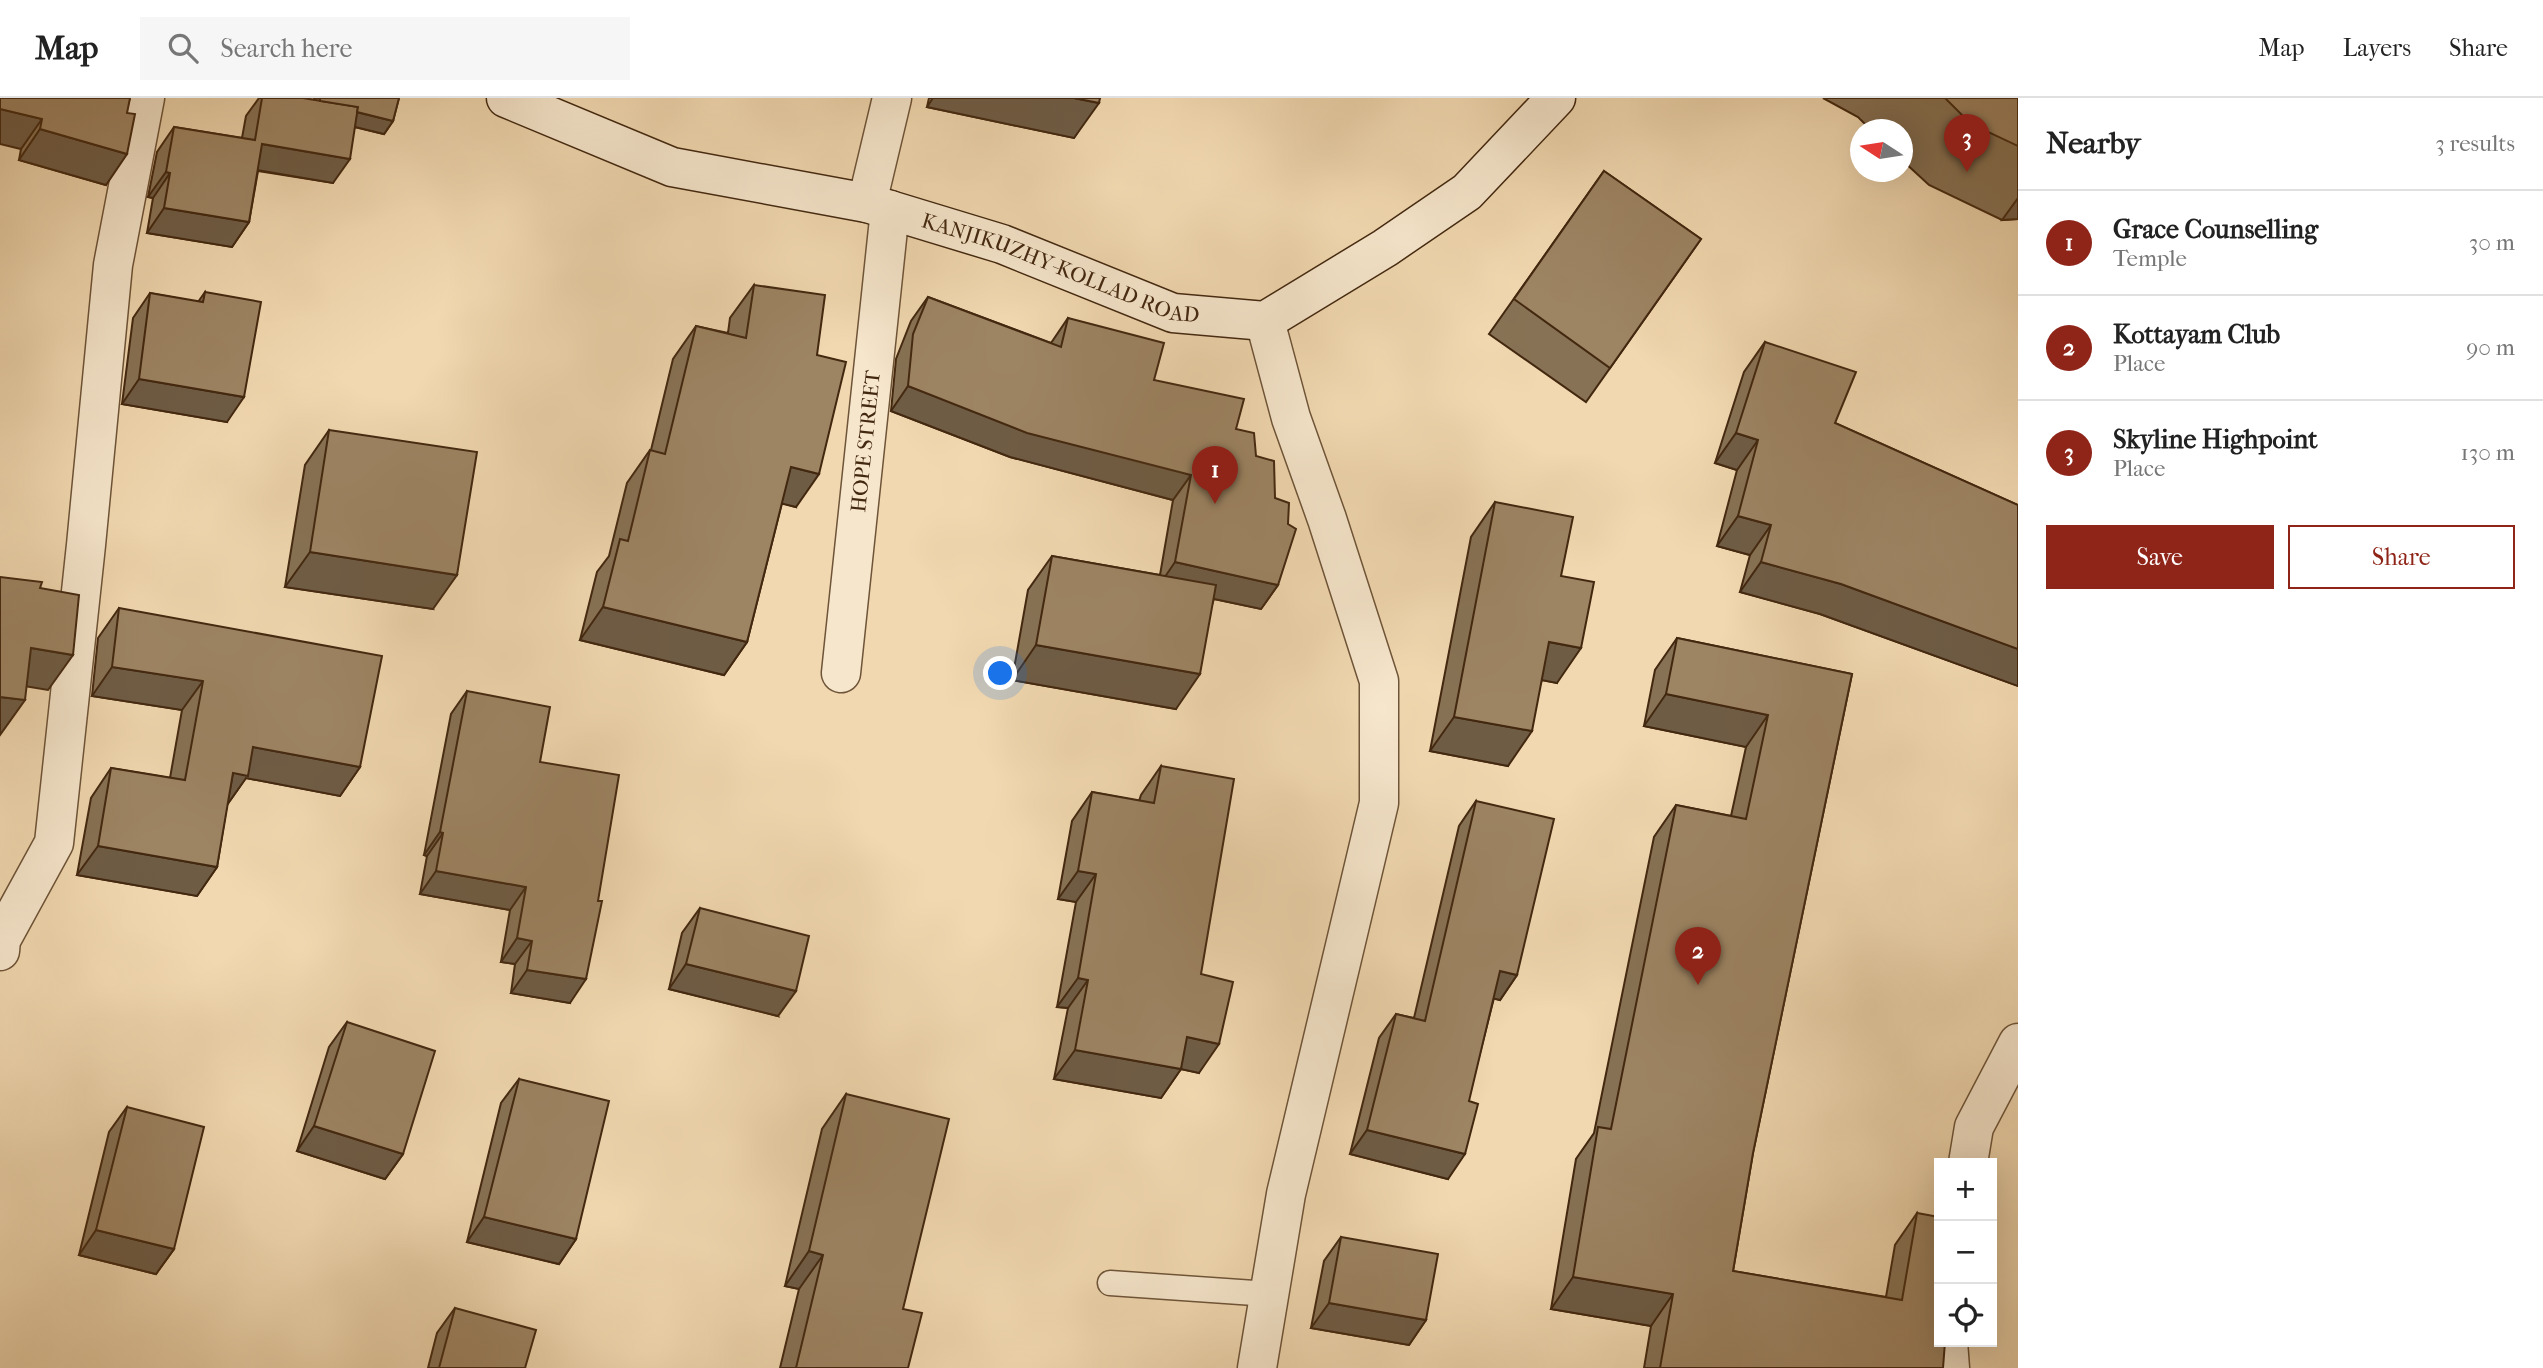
<!DOCTYPE html>
<meta charset="utf-8">
<style>
:root{--surface:#fff;--page:#f6f6f6;--text:#222;--muted:#767676;--line:#e0e0e0;--accent:#8f2418}
body{margin:0;font-family:"IM FELL French Canon",serif;background:var(--page);color:var(--text)}
.controls{position:absolute;right:21px;bottom:21px;display:grid;overflow:hidden;border-radius:0px;box-shadow:0 7px 28px #0002}
.controls button{width:63px;height:63px;display:grid;place-items:center;padding:0;border:0;border-bottom:2px solid var(--line);background:var(--surface);color:var(--text);font:35px sans-serif}
.compass{position:absolute;left:1850px;top:21px;width:63px;height:63px;border-radius:50%;background:var(--surface);box-shadow:0 7px 28px #0002;rotate:282deg}
.you{position:absolute;left:1001px;top:576px;width:24px;height:24px;margin:-18px;border:5px solid #fff;border-radius:50%;background:#1a73e8;box-shadow:0 0 0 10px #1a73e833}
.badge{display:grid;place-items:center;width:46px;height:46px;border-radius:50%;background:var(--accent);color:#fff;font-size:23px;font-weight:700}
.pin{position:absolute;translate:-50% -58px;filter:drop-shadow(0 2px 4px #0008)}
.pin::after{content:'';position:absolute;top:37px;width:24px;height:21px;background:inherit;clip-path:polygon(0 0,100% 0,50% 100%)}
.list{margin:0;padding:0;list-style:none}
h2{display:flex;justify-content:space-between;align-items:center;height:91px;margin:0;padding:0 28px;font-size:30px}
h2 small{font-size:23px;font-weight:400;color:var(--muted)}
.list li{display:grid;grid-template-columns:46px 1fr auto;gap:21px;align-items:center;box-sizing:border-box;height:105px;padding:0 28px;border-top:2px solid var(--line)}
.list b{display:block;font-size:26px;white-space:nowrap}
.list p{margin:0;font-size:23px;white-space:nowrap;color:var(--muted)}
.list em{font-size:23px;font-style:normal;color:var(--muted)}
.actions{display:flex;gap:14px;padding:21px 28px}
.actions a{flex:1;padding:16px 0;border:2px solid var(--accent);border-radius:0px;text-align:center;font-size:24px;color:var(--accent)}
.actions .main{background:var(--accent);color:#fff}
.icon{flex:none;width:38px;height:38px;fill:none;stroke:currentColor;stroke-width:2;stroke-linecap:round;stroke-linejoin:round}
.map{position:relative;flex:none;width:2018px;height:1270px;overflow:hidden}
header{display:flex;align-items:center;gap:42px;box-sizing:border-box;height:98px;padding:0 35px;background:var(--surface);border-bottom:2px solid var(--line)}
header strong{font-size:33px}
nav{display:flex;gap:38px;margin-inline-start:auto;font-size:24px}
.search{width:490px;height:63px;background:var(--page);display:flex;align-items:center;gap:18px;box-sizing:border-box;padding:0 24px;border-radius:0px;color:var(--muted);font-size:26px}
main{display:flex}
aside{flex:1;background:var(--surface)}
.map>svg:first-child{display:block}
.lines{fill:none;stroke-linecap:round;stroke-linejoin:round}
.service-casing{stroke:#6e5438;stroke-width:27}
.minor-casing{stroke:#6e5438;stroke-width:41}
.secondary-casing{stroke:#432810;stroke-width:41}
.service{stroke:#f6e6cc;stroke-width:24}
.minor{stroke:#f6e6cc;stroke-width:38}
.secondary{stroke:#f6e6cc;stroke-width:38}
.wall{fill:#877255;stroke:#432810;stroke-width:2}
.shaded-wall{fill:#6e5c45;stroke:#432810;stroke-width:2}
.building{fill:#9d8463;stroke:#432810;stroke-width:2}
.labels{text-anchor:middle;stroke-width:5;stroke-linejoin:round;paint-order:stroke}
.street-label{font-size:21px;fill:#432810;stroke:#f6e6cc}
</style>
<header>
<strong>Map</strong>
<div class="search"><svg class="icon" aria-label="search" viewBox="0 0 24 24"><circle cx="10" cy="10" r="6"/><path d="M15 15l6 6"/></svg>Search here</div>
<nav><a>Map</a><a>Layers</a><a>Share</a></nav>
</header>
<main>
<div class="map">
<svg width="2018" height="1270" viewBox="0 0 2018 1270">
<rect width="100%" height="100%" fill="#f1d8b0"/>
<filter id="stains"><feTurbulence type="fractalNoise" baseFrequency=".00286" numOctaves="4"/><feColorMatrix values="0 0 0 0 .2 0 0 0 0 .09 0 0 0 0 .02 0 0 0 .5 -.17"/></filter>
<radialGradient id="worn" r=".72"><stop offset=".6" stop-color="#630" stop-opacity="0"/><stop offset="1" stop-color="#630" stop-opacity=".3"/></radialGradient>
<g class="lines">
<g class="service-casing">
<path id="service" d="M1110,1185L1269,1196"/>
</g>
<g class="minor-casing">
<g id="minor">
<path d="M867,105L892,0"/>
<path id="s1" d="M841,575L890,112"/>
<path d="M0,853L1,842L54,745L86,447L113,167L145,0"/>
<path d="M1968,1065L1974,1029L2018,945"/>
<path d="M1948,1244L1950,1270"/>
<path d="M1257,1270L1286,1096L1379,705V583L1327,421L1291,320L1265,223"/>
</g>
</g>
<g class="secondary-casing">
<g id="secondary">
<path id="s2" d="M506,0L672,69L867,105L1002,146L1173,215L1265,223L1385,150L1467,94L1556,0"/>
</g>
</g>
<use href="#service" class="service"/>
<use href="#minor" class="minor"/>
<use href="#secondary" class="secondary"/>
</g>
<g class="wall">
<path d="M0,0H130L106,87L19,62L21,51Z"/>
<path d="M259,0H303L314,2V0H399L393,23L384,36L355,29L333,85L258,73L249,124L232,149L147,135L153,100L148,99L157,54L174,29L242,40L246,18Z"/>
<path d="M929,0H1100L1074,40L927,9Z"/>
<path d="M1823,0H2018V121L2002,122L1929,87L1902,62V32H1871L1858,19Z"/>
<path d="M1604,73L1701,141L1586,304L1489,236Z"/>
<path d="M754,187L796,409L782,405L747,544L724,577L580,542L597,474L609,458L627,385L650,352H651L673,261L696,228L728,235L730,220Z"/>
<path d="M205,194L227,324L122,306L133,220L150,195L198,204Z"/>
<path d="M928,199L1051,245L1068,220L1154,282L1236,331L1256,358L1278,487L1261,511L1214,501L1176,611L1012,582L1028,492L1052,458L1160,477L1173,402L1010,359L891,313L896,261L911,223Z"/>
<path d="M1765,244L1835,325L2018,407V588L1820,516L1740,494L1750,457L1717,448L1737,372L1715,365L1744,274Z"/>
<path d="M329,332L433,511L285,489L305,367Z"/>
<path d="M1495,404L1561,478L1557,585L1542,582L1508,668L1430,653L1471,439Z"/>
<path d="M119,510L360,669L340,698L246,680L227,707L217,769L197,798L77,777L91,700L111,670L170,680L182,612L92,598L98,540Z"/>
<path d="M1677,540L1852,576L1753,1055L1733,1173L1886,1199L1895,1147L1917,1115L1943,1270H1644L1651,1228L1551,1211L1576,1061L1594,1035L1654,739L1676,707L1731,718L1746,649L1644,628L1655,572Z"/>
<path d="M467,593L540,664L570,905L511,895L515,866L501,864L510,812L420,796L427,758L424,757L451,616Z"/>
<path d="M1161,668L1201,876L1199,975L1181,971L1161,1000L1054,981L1068,910L1057,909L1076,804L1058,801L1072,723L1092,694L1139,703L1141,697Z"/>
<path d="M1476,703L1517,877L1500,902L1494,900L1448,1081L1350,1056L1379,940L1396,916L1414,920L1459,728Z"/>
<path d="M700,810L778,918L669,891L682,835Z"/>
<path d="M347,924L403,1056L385,1081L297,1053L329,949Z"/>
<path d="M519,981L576,1141L559,1166L467,1144L501,1005Z"/>
<path d="M846,996L903,1211L908,1270H780L799,1191L785,1188L822,1031Z"/>
<path d="M127,1009L174,1151L156,1176L79,1157L109,1034Z"/>
<path d="M1341,1139L1426,1222L1409,1247L1311,1230L1324,1163Z"/>
<path d="M455,1210L525,1270H428L437,1235Z"/>
</g>
<g class="shaded-wall">
<path d="M933,0H1074L1099,5L1074,40L927,9Z"/>
<path d="M319,5L393,23L384,36L310,18Z"/>
<path d="M0,11L42,21L21,51L0,46Z"/>
<path d="M40,31L127,56L106,87L19,62Z"/>
<path d="M262,46L350,61L333,85L245,70Z"/>
<path d="M166,74L170,75L153,100L148,99Z"/>
<path d="M2018,100V121L2002,122Z"/>
<path d="M164,110L249,124L232,149L147,135Z"/>
<path d="M139,281L244,299L227,324L122,306Z"/>
<path d="M908,288L1191,377L1173,402L1010,359L891,313Z"/>
<path d="M1736,335L1758,342L1737,372L1715,365Z"/>
<path d="M791,369L819,376L796,409L767,402Z"/>
<path d="M1738,418L1771,427L1750,457L1717,448Z"/>
<path d="M310,454L457,477L433,511L285,489Z"/>
<path d="M1175,464L1278,487L1261,511L1158,489Z"/>
<path d="M1761,464L1841,486L2018,551V588L1820,516L1740,494Z"/>
<path d="M603,509L747,544L724,577L580,542Z"/>
<path d="M1549,544L1581,550L1557,585L1525,579Z"/>
<path d="M1036,547L1200,576L1176,611L1012,582Z"/>
<path d="M31,550L73,557L48,592L6,585Z"/>
<path d="M112,569L203,583L182,612L92,598Z"/>
<path d="M1666,596L1768,617L1746,649L1644,628Z"/>
<path d="M0,599L25,602L0,637Z"/>
<path d="M1454,619L1532,633L1508,668L1430,653Z"/>
<path d="M253,649L360,669L340,698L246,680L227,707L233,675Z"/>
<path d="M440,734L443,735L427,758L424,757Z"/>
<path d="M98,748L217,769L197,798L77,777Z"/>
<path d="M436,773L526,789L510,812L420,796Z"/>
<path d="M1078,773L1096,776L1076,804L1058,801Z"/>
<path d="M517,840L532,843L515,866L501,864Z"/>
<path d="M686,866L796,893L778,918L669,891Z"/>
<path d="M527,872L586,881L570,905L511,895Z"/>
<path d="M1500,873L1517,877L1500,902L1483,898Z"/>
<path d="M1078,880L1088,882L1068,910L1057,909Z"/>
<path d="M1187,939L1219,946L1199,975L1167,968Z"/>
<path d="M1075,952L1181,971L1161,1000L1054,981Z"/>
<path d="M314,1028L403,1056L385,1081L297,1053Z"/>
<path d="M1367,1032L1465,1056L1448,1081L1350,1056Z"/>
<path d="M484,1119L576,1141L559,1166L467,1144Z"/>
<path d="M96,1132L174,1151L156,1176L79,1157Z"/>
<path d="M809,1153L823,1157L799,1191L785,1188Z"/>
<path d="M1573,1179L1673,1196L1651,1228L1551,1211Z"/>
<path d="M1329,1205L1426,1222L1409,1247L1311,1230Z"/>
</g>
<g class="building">
<path d="M0,0H130L127,15L135,16L127,56L40,31L42,21L0,11Z"/>
<path d="M262,0H303L358,9L350,61L262,46L249,124L164,110L170,75L166,74L174,29L255,42Z"/>
<path d="M320,0H399L393,23L357,14L358,9L320,3Z"/>
<path d="M1074,0H1100L1099,5Z"/>
<path d="M1945,0H2018V48L1971,26Z"/>
<path d="M1604,73L1701,141L1610,270L1514,201Z"/>
<path d="M754,187L825,197L817,257L846,264L819,376L791,369L747,544L603,509L620,441L628,443L650,352L665,356L696,228L746,240Z"/>
<path d="M205,194L261,204L244,299L139,281L150,195L203,204Z"/>
<path d="M928,199L1061,249L1068,220L1164,245L1154,282L1244,301L1236,331L1254,335L1256,358L1274,363L1275,400L1289,405L1288,426L1296,431L1278,487L1175,464L1191,377L1027,335L908,288L913,236Z"/>
<path d="M1765,244L1856,274L1835,325L2018,407V551L1841,486L1761,464L1771,427L1738,418L1758,342L1736,335Z"/>
<path d="M329,332L477,354L457,477L310,454Z"/>
<path d="M1495,404L1573,419L1561,478L1594,484L1581,550L1549,544L1532,633L1454,619Z"/>
<path d="M1052,458L1216,487L1200,576L1036,547Z"/>
<path d="M0,479L42,484L40,490L79,497L73,557L31,550L25,602L0,599Z"/>
<path d="M119,510L382,558L360,669L253,649L248,678L233,675L217,769L98,748L111,670L185,682L203,583L112,569Z"/>
<path d="M1677,540L1852,576L1753,1055L1733,1173L1902,1202L1917,1115L1939,1119V1244H1945L1943,1270H1660L1673,1196L1573,1179L1598,1029L1611,1031L1676,707L1746,721L1768,617L1666,596Z"/>
<path d="M467,593L550,609L540,664L619,677L598,803H602L586,881L527,872L532,843L517,840L526,789L436,773L443,735L440,734Z"/>
<path d="M1161,668L1234,681L1201,876L1233,884L1219,946L1187,939L1181,971L1075,952L1088,882L1078,880L1096,776L1078,773L1092,694L1154,705Z"/>
<path d="M1476,703L1554,721L1517,877L1500,873L1469,1003L1478,1006L1465,1056L1367,1032L1396,916L1425,923Z"/>
<path d="M700,810L809,838L796,893L686,866Z"/>
<path d="M347,924L435,953L403,1056L314,1028Z"/>
<path d="M519,981L609,1003L576,1141L484,1119Z"/>
<path d="M846,996L949,1021L903,1211L922,1215L908,1270H796L823,1157L809,1153Z"/>
<path d="M127,1009L204,1029L174,1151L96,1132Z"/>
<path d="M1341,1139L1438,1156L1426,1222L1329,1205Z"/>
<path d="M455,1210L536,1232L525,1270H439Z"/>
</g>
<g class="labels">
<g class="street-label">
<text dy="7" stroke="none"><textPath href="#s2" startOffset="583">KANJIKUZHY-KOLLAD ROAD</textPath></text>
<text dy="7" stroke="none"><textPath href="#s1" startOffset="233">HOPE STREET</textPath></text>
</g>
</g>
<rect width="100%" height="100%" filter="url(#stains)"/>
<rect width="100%" height="100%" fill="url(#worn)"/>
</svg>
<div class="controls">
<button>+</button>
<button>−</button>
<button><svg class="icon" aria-label="locate" viewBox="0 0 24 24"><circle cx="12" cy="12" r="6"/><path d="M12 2v4M12 18v4M2 12h4M18 12h4"/></svg></button>
</div>
<svg class="compass" viewBox="-18 -18 36 36"><path d="M0-13l5 13h-10z" fill="#e53935"/><path d="M0 13l5-13h-10z" fill="#767676"/></svg>
<div class="you"></div>
<div class="pin badge" style="left:1215px;top:406px">1</div>
<div class="pin badge" style="left:1698px;top:887px">2</div>
<div class="pin badge" style="left:1967px;top:74px">3</div>
</div>
<aside>
<h2>Nearby<small>3 results</small></h2>
<ul class="list">
<li><span class="badge">1</span><div><b>Grace Counselling</b><p>Temple</p></div><em>30 m</em></li>
<li><span class="badge">2</span><div><b>Kottayam Club</b><p>Place</p></div><em>90 m</em></li>
<li><span class="badge">3</span><div><b>Skyline Highpoint</b><p>Place</p></div><em>130 m</em></li>
</ul>
<div class="actions"><a class="main">Save</a><a>Share</a></div>
</aside>
</main>
